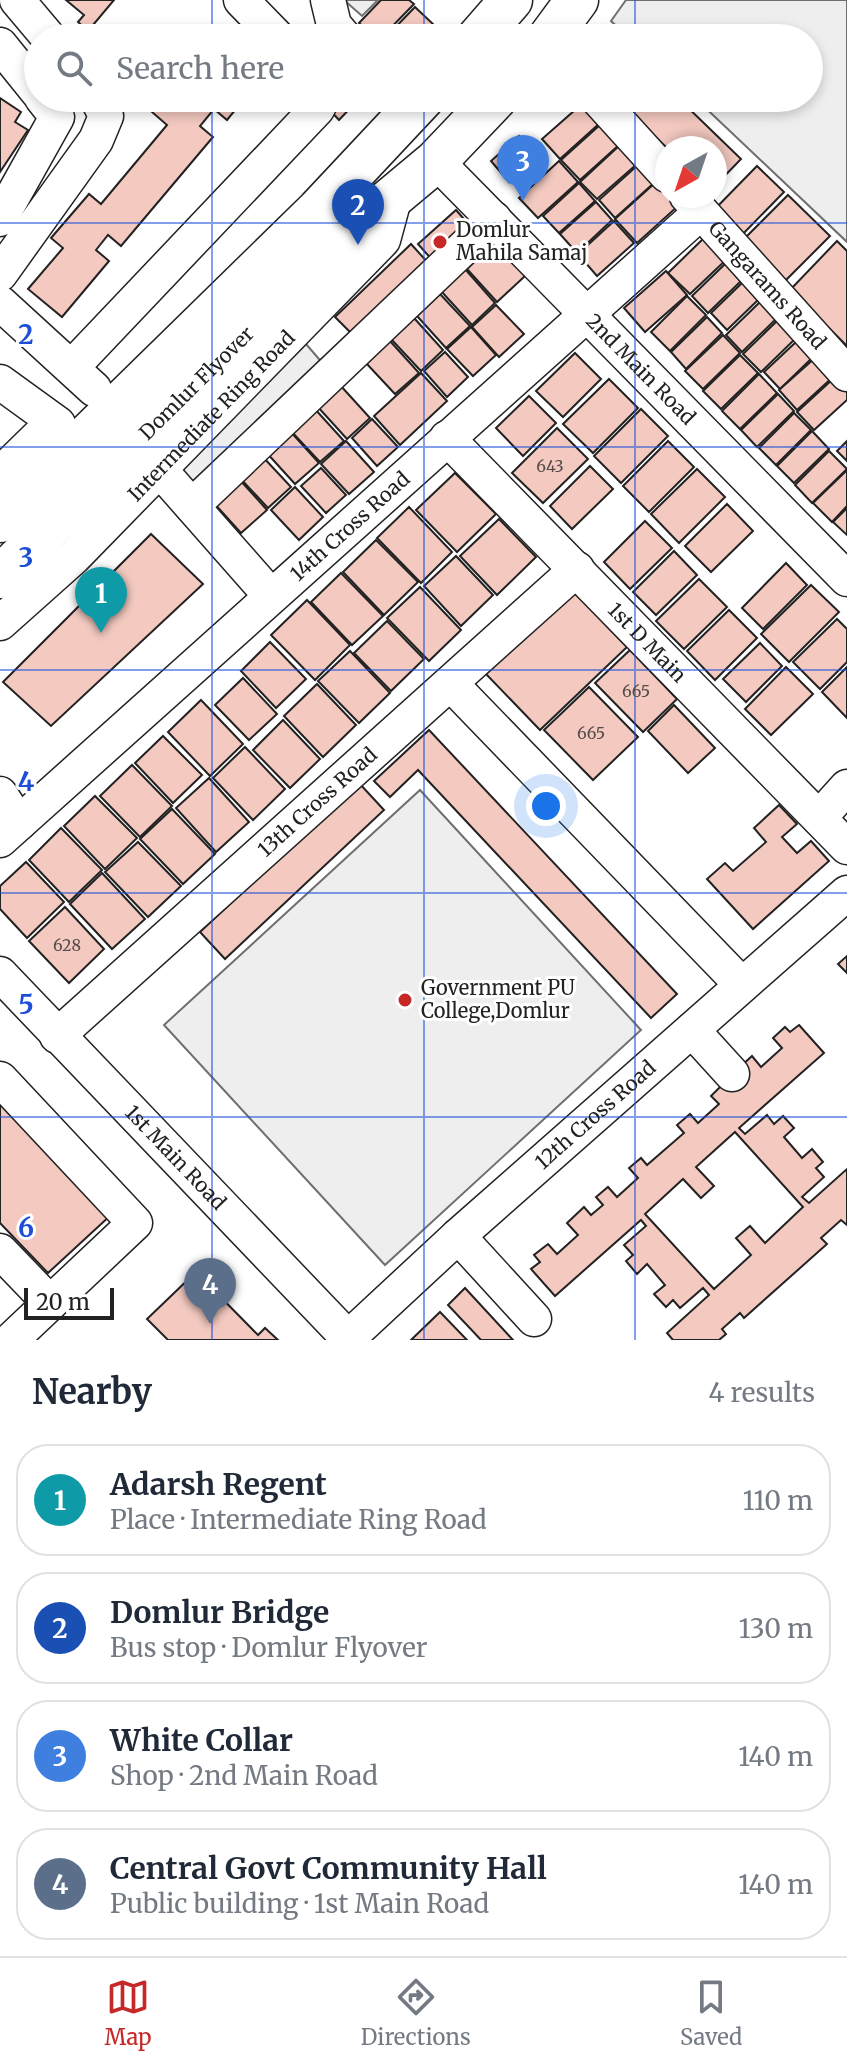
<!DOCTYPE html>
<meta charset="utf-8">
<style>
:root{--surface:#fff;--page:#f6f6f7;--text:#1f2937;--muted:#747a83;--line:#e0e1e3;--accent:#c62828}
body{margin:0;font-family:Merriweather,serif;background:var(--page);color:var(--text)}
.compass{position:absolute;left:655px;top:136px;width:72px;height:72px;border-radius:50%;background:var(--surface);box-shadow:0 4px 12px #0003;rotate:220deg}
.scale{position:absolute;left:24px;bottom:20px;width:90px;box-sizing:border-box;padding-left:8px;border:4px solid #222;border-top:0;font-size:22px;line-height:28px;white-space:nowrap;color:#222;-webkit-text-stroke:6px #fff;paint-order:stroke}
.you{position:absolute;left:546px;top:806px;width:28px;height:28px;margin:-20px;border:6px solid #fff;border-radius:50%;background:#1a73e8;box-shadow:0 0 0 12px #1a73e833}
.badge{display:grid;place-items:center;width:52px;height:52px;border-radius:50%;background:var(--accent);color:#fff;font-size:26px;font-weight:700}
.pin{position:absolute;translate:-50% -66px;filter:drop-shadow(0 2px 4px #0008)}
.pin::after{content:'';position:absolute;top:42px;width:28px;height:24px;background:inherit;clip-path:polygon(0 0,100% 0,50% 100%)}
.list{margin:0;padding:0;list-style:none}
h2{display:flex;justify-content:space-between;align-items:center;height:104px;margin:0;padding:0 32px;font-size:34px}
h2 small{font-size:26px;font-weight:400;color:var(--muted)}
.list li{display:grid;grid-template-columns:52px 1fr auto;gap:24px;align-items:center;box-sizing:border-box;height:112px;margin:0 16px 16px;padding:0 16px;border:2px solid var(--line);border-radius:32px}
.list b{display:block;font-size:30px;white-space:nowrap}
.list p{margin:0;font-size:26px;white-space:nowrap;color:var(--muted)}
.list em{font-size:26px;font-style:normal;color:var(--muted)}
.icon{flex:none;width:44px;height:44px;fill:none;stroke:currentColor;stroke-width:2;stroke-linecap:round;stroke-linejoin:round}
.map{position:relative;flex:none;width:847px;height:1340px;overflow:hidden}
.search{position:absolute;background:var(--surface);box-shadow:0 4px 12px #0003;left:24px;right:24px;top:24px;height:88px;display:flex;align-items:center;gap:20px;box-sizing:border-box;padding:0 28px;border-radius:44px;color:var(--muted);font-size:30px}
.sheet{height:616px;background:var(--surface)}
nav{display:flex;justify-content:space-around;align-items:center;box-sizing:border-box;height:112px;border-top:2px solid var(--line);background:var(--surface);font-size:22px;color:var(--muted)}
nav a{display:grid;justify-items:center;gap:4px}
nav .on{color:var(--accent)}
.map>svg:first-child{display:block}
.green{fill:#eee;stroke:#6f6f6f;stroke-width:2}
.building{fill:#f3c9c0;stroke:#222;stroke-width:2;fill-rule:evenodd}
.lines{fill:none;stroke-linecap:round;stroke-linejoin:round}
.minor-casing{stroke:#222;stroke-width:37}
.major-casing{stroke:#222;stroke-width:45}
.minor{stroke:#fff;stroke-width:34}
.major{stroke:#fff;stroke-width:42}
.grid{fill:none;stroke:#1d4ed8;stroke-width:2;stroke-opacity:0.55}
.poi-dot{fill:#c62828;stroke:#fff;stroke-width:3}
.labels{text-anchor:middle;stroke-width:6;stroke-linejoin:round;paint-order:stroke}
.number-label{font-size:16px;fill:#564c4a}
.poi-label{font-size:20px;fill:#222;stroke:#fff;text-anchor:start}
.street-label{font-size:20px;fill:#222;stroke:#fff}
.grid-label{font-size:26px;text-anchor:middle;font-weight:bold;fill:#1d4ed8;stroke:#fff;stroke-width:6;stroke-linejoin:round;paint-order:stroke}
</style>
<div class="map">
<svg width="847" height="1340" viewBox="0 0 847 1340">
<rect width="100%" height="100%" fill="#fff"/>
<g class="green">
<path d="M344,0H378L362,16Z"/>
<path d="M626,0H847V242L695,98H809V38H629L611,21Z"/>
<path d="M306,344L325,366L194,493L177,473Z"/>
<path d="M420,790L641,1030L385,1265L164,1025Z"/>
</g>
<g class="building">
<path d="M66,0H114L88,31L78,22L84,15Z"/>
<path d="M381,0H409L414,4L381,38H375L359,23Z"/>
<path d="M415,7L434,25L422,38H385Z"/>
<path d="M0,98L21,112L15,122L28,130L0,172Z"/>
<path d="M136,98H245L227,120L214,109L200,126L213,137L121,246L108,235L96,250L109,261L62,317L28,289L63,248L51,238L89,194L101,204L167,125Z"/>
<path d="M336,98L357,101L339,120L327,107Z"/>
<path d="M614,98H678L741,159L715,186V148H667Z"/>
<path d="M583,103L601,122L560,159L542,139Z"/>
<path d="M601,124L620,144L580,180L561,160Z"/>
<path d="M519,136L537,157L509,182L491,161Z"/>
<path d="M620,145L637,164L597,199L580,182Z"/>
<path d="M559,161L578,182L538,218L519,198Z"/>
<path d="M639,164L655,182L615,218L599,200Z"/>
<path d="M757,166L784,192L736,241L709,215Z"/>
<path d="M656,182L678,206L637,243L615,219Z"/>
<path d="M579,183L595,201L559,233L543,216Z"/>
<path d="M788,195L830,236L779,287L737,246Z"/>
<path d="M596,202L612,220L577,253L560,234Z"/>
<path d="M456,210L472,228L434,262L418,244Z"/>
<path d="M614,221L634,243L597,276L578,254Z"/>
<path d="M706,236L728,258L690,294L668,273Z"/>
<path d="M837,241L847,251V346L790,290Z"/>
<path d="M494,243L525,276L497,302L467,269Z"/>
<path d="M411,244L430,265L355,337L335,317Z"/>
<path d="M726,263L742,280L708,313L692,296Z"/>
<path d="M465,269L495,303L472,325L441,291Z"/>
<path d="M666,271L687,295L645,332L624,308Z"/>
<path d="M743,282L759,299L727,330L711,313Z"/>
<path d="M440,294L470,326L446,348L417,316Z"/>
<path d="M687,296L706,315L670,351L651,332Z"/>
<path d="M762,300L778,317L742,352L726,335Z"/>
<path d="M496,305L524,334L499,357L472,327Z"/>
<path d="M707,317L722,333L686,369L671,352Z"/>
<path d="M414,318L443,350L421,371L391,339Z"/>
<path d="M780,318L798,336L761,372L743,354Z"/>
<path d="M471,327L496,355L473,376L447,349Z"/>
<path d="M723,335L740,353L703,389L685,371Z"/>
<path d="M390,341L419,373L395,394L366,363Z"/>
<path d="M796,342L812,358L780,389L764,372Z"/>
<path d="M445,352L468,377L447,397L424,371Z"/>
<path d="M575,353L601,379L563,417L536,391Z"/>
<path d="M740,355L758,373L721,409L703,391Z"/>
<path d="M816,357L834,376L797,410L779,390Z"/>
<path d="M421,373L447,401L400,445L374,416Z"/>
<path d="M759,374L777,393L740,429L722,411Z"/>
<path d="M834,378L847,392V400L814,430L797,412Z"/>
<path d="M609,379L638,408L593,453L563,424Z"/>
<path d="M340,385L370,418L347,439L317,406Z"/>
<path d="M778,394L794,411L757,447L741,430Z"/>
<path d="M529,396L556,423L523,456L496,428Z"/>
<path d="M314,408L344,441L320,462L290,430Z"/>
<path d="M641,409L668,436L621,483L594,456Z"/>
<path d="M794,413L811,430L776,465L759,448Z"/>
<path d="M372,419L398,447L377,466L352,438Z"/>
<path d="M557,428L588,459L543,503L512,473Z"/>
<path d="M289,430L319,463L295,484L265,451Z"/>
<path d="M812,431L829,449L794,483L777,466Z"/>
<path d="M346,441L374,472L349,494L321,464Z"/>
<path d="M668,441L694,467L649,512L623,486Z"/>
<path d="M847,441V461L837,451Z"/>
<path d="M829,451L847,469L812,503L795,485Z"/>
<path d="M262,456L291,487L268,508L239,477Z"/>
<path d="M590,466L613,489L572,529L550,506Z"/>
<path d="M321,468L346,495L326,513L301,486Z"/>
<path d="M697,469L725,497L679,543L651,514Z"/>
<path d="M847,470V506L832,522L813,503Z"/>
<path d="M455,473L496,514L457,552L416,510Z"/>
<path d="M239,479L267,510L241,533L213,502Z"/>
<path d="M295,487L323,517L299,540L271,510Z"/>
<path d="M727,504L753,531L711,572L685,546Z"/>
<path d="M409,507L452,552L421,583L377,538Z"/>
<path d="M847,508V535L833,522Z"/>
<path d="M499,519L536,557L497,595L460,556Z"/>
<path d="M645,521L672,548L630,589L604,562Z"/>
<path d="M151,534L203,584L51,726L3,682Z"/>
<path d="M376,540L418,582L384,615L343,572Z"/>
<path d="M674,551L697,575L656,615L633,592Z"/>
<path d="M456,556L493,595L461,626L424,586Z"/>
<path d="M786,563L807,585L763,629L742,608Z"/>
<path d="M341,573L383,616L352,645L311,602Z"/>
<path d="M699,579L727,607L684,649L656,621Z"/>
<path d="M811,585L839,612L789,662L761,634Z"/>
<path d="M420,587L461,630L429,661L387,618Z"/>
<path d="M573,591L627,647L540,730L486,674Z"/>
<path d="M307,600L350,645L315,680L271,635Z"/>
<path d="M729,610L757,638L715,680L687,651Z"/>
<path d="M837,619L847,629V662L820,689L793,662Z"/>
<path d="M387,621L424,659L391,691L354,653Z"/>
<path d="M270,642L306,679L276,708L241,671Z"/>
<path d="M760,643L782,666L746,702L723,679Z"/>
<path d="M630,650L677,699L643,732L595,683Z"/>
<path d="M350,651L390,693L359,723L318,681Z"/>
<path d="M786,667L813,694L771,735L745,709Z"/>
<path d="M847,667V718L822,692Z"/>
<path d="M243,678L277,714L249,740L215,705Z"/>
<path d="M317,684L356,725L323,757L284,716Z"/>
<path d="M589,687L638,737L593,780L544,730Z"/>
<path d="M201,700L243,744L210,776L168,732Z"/>
<path d="M674,705L715,748L688,773L648,731Z"/>
<path d="M283,720L320,759L290,788L253,750Z"/>
<path d="M429,730L677,994L651,1018L418,770L390,797L374,781Z"/>
<path d="M163,736L202,775L173,803L135,763Z"/>
<path d="M245,747L285,789L253,820L213,778Z"/>
<path d="M132,765L172,806L140,837L100,796Z"/>
<path d="M209,778L249,822L216,852L176,808Z"/>
<path d="M359,783L384,810L225,959L200,932Z"/>
<path d="M95,796L137,838L105,869L64,826Z"/>
<path d="M779,805L797,824L782,837L797,853L811,841L829,861L753,929L707,879L725,863L733,871L766,842L754,828Z"/>
<path d="M172,809L215,854L183,884L140,839Z"/>
<path d="M61,828L102,870L69,902L29,860Z"/>
<path d="M138,842L181,886L148,917L105,872Z"/>
<path d="M26,862L64,902L27,938L0,909V886Z"/>
<path d="M102,873L145,919L112,949L70,904Z"/>
<path d="M65,907L104,949L69,983L29,941Z"/>
<path d="M847,956V973L838,964Z"/>
<path d="M799,1025L824,1053L739,1128L745,1134L767,1115L774,1124L783,1116L794,1128L784,1137L802,1158L812,1149L823,1162L816,1168L824,1177L802,1197L809,1203L847,1169V1225L841,1220L821,1238L827,1244L744,1318L740,1313L722,1329L726,1334L719,1340H673L667,1333L709,1295L703,1288L680,1308L673,1300L666,1307L654,1294L665,1285L647,1264L637,1274L626,1261L633,1255L624,1245L646,1226L641,1220L555,1296L531,1269L540,1262L534,1255L548,1244L557,1254L578,1235L567,1223L584,1207L591,1215L603,1205L596,1197L608,1187L617,1197L638,1178L629,1168L641,1158L647,1165L684,1133L677,1125L690,1114L698,1123L719,1104L711,1096L740,1067L752,1056L761,1067L782,1048L773,1038L785,1027L790,1032ZM735,1132L803,1207L765,1243L750,1226L736,1238L751,1255L714,1289L645,1214L683,1179L701,1198L714,1186L696,1167Z"/>
<path d="M0,1096L112,1214L48,1273L0,1223Z"/>
<path d="M196,1272L258,1335L265,1328L278,1340H168L147,1319Z"/>
<path d="M465,1288L513,1340H481L448,1305Z"/>
<path d="M440,1312L467,1340H411Z"/>
</g>
<g class="lines">
<g class="minor-casing">
<g id="minor">
<path d="M17,0L49,38"/>
<path d="M241,0L278,38"/>
<path d="M328,0L334,25L345,38"/>
<path d="M0,45L38,92"/>
<path d="M597,98L667,175"/>
<path id="s1" d="M436,161L847,579"/>
<path id="s2" d="M687,196L847,374"/>
<path d="M0,219L57,117L42,98"/>
<path d="M0,274L96,140L106,116L97,98"/>
<path d="M0,303L94,389"/>
<path d="M72,367L317,109L323,98"/>
<path d="M0,382L58,424"/>
<path id="s3" d="M447,438L847,847"/>
<path d="M160,470L270,595"/>
<path d="M192,506L494,219"/>
<path id="s4" d="M0,623L74,557L383,240L396,192"/>
<path d="M451,684L742,985"/>
<path d="M0,794L19,823"/>
<path d="M819,818L847,787"/>
<path id="s5" d="M0,840L701,212"/>
<path id="s6" d="M0,974L350,1340"/>
<path d="M692,1030L732,1074"/>
<path id="s7" d="M57,1036L577,569"/>
<path d="M0,1079L135,1223L11,1340"/>
<path d="M458,1236L534,1319"/>
<path d="M0,1251L50,1303"/>
<path id="s8" d="M346,1340L458,1236L847,893"/>
</g>
</g>
<g class="major-casing">
<g id="major">
<path d="M478,38L511,0"/>
<path d="M549,38L577,0"/>
<path d="M0,480L51,430"/>
<path d="M0,521L318,210L423,98"/>
<path id="s9" d="M0,577L345,237L436,161L496,98"/>
</g>
</g>
<use href="#minor" class="minor"/>
<use href="#major" class="major"/>
</g>
<path class="grid" d="M212,0V38M424,0V38M635,0V38M212,98V1340M424,98V1340M635,98V1340M0,223H847M0,447H847M0,670H847M0,893H847M0,1117H847"/>
<g class="poi-dot">
<circle cx="440" cy="242" r="8"/>
<circle cx="405" cy="1000" r="8"/>
</g>
<g class="labels">
<g class="number-label">
<text x="550" y="472">643</text>
<text x="636" y="697">665</text>
<text x="591" y="739">665</text>
<text x="67" y="951">628</text>
</g>
<g class="poi-label">
<text x="456" y="237">Domlur<tspan x="456" dy="23">Mahila Samaj</tspan></text>
<text x="421" y="995">Government PU<tspan x="421" dy="23">College,Domlur</tspan></text>
</g>
<g class="street-label">
<text dy="7" stroke="none"><textPath href="#s2" startOffset="120">Gangarams Road</textPath></text>
<text dy="7" stroke="none"><textPath href="#s1" startOffset="292">2nd Main Road</textPath></text>
<text dy="7" stroke="none"><textPath href="#s9" startOffset="276">Domlur Flyover</textPath></text>
<text dy="7" stroke="none"><textPath href="#s4" startOffset="296">Intermediate Ring Road</textPath></text>
<text dy="7" stroke="none"><textPath href="#s5" startOffset="470">14th Cross Road</textPath></text>
<text dy="7" stroke="none"><textPath href="#s3" startOffset="286">1st D Main</textPath></text>
<text dy="7" stroke="none"><textPath href="#s7" startOffset="350">13th Cross Road</textPath></text>
<text dy="7" stroke="none"><textPath href="#s8" startOffset="336">12th Cross Road</textPath></text>
<text dy="7" stroke="none"><textPath href="#s6" startOffset="254">1st Main Road</textPath></text>
</g>
</g>
<g class="grid-label">
<text x="26" y="344">2</text>
<text x="26" y="567">3</text>
<text x="26" y="791">4</text>
<text x="26" y="1014">5</text>
<text x="26" y="1237">6</text>
</g>
</svg>
<svg class="compass" viewBox="-18 -18 36 36"><path d="M0-13l5 13h-10z" fill="#e53935"/><path d="M0 13l5-13h-10z" fill="#747a83"/></svg>
<div class="scale">20 m</div>
<div class="you"></div>
<div class="pin badge" style="left:101px;top:633px;background:#0f9aa8">1</div>
<div class="pin badge" style="left:358px;top:245px;background:#1a4fb4">2</div>
<div class="pin badge" style="left:523px;top:201px;background:#3f7fe0">3</div>
<div class="pin badge" style="left:210px;top:1324px;background:#5c6f8a">4</div>
<div class="search"><svg class="icon" aria-label="search" viewBox="0 0 24 24"><circle cx="10" cy="10" r="6"/><path d="M15 15l6 6"/></svg>Search here</div>
</div>
<section class="sheet">
<h2>Nearby<small>4 results</small></h2>
<ul class="list">
<li><span class="badge" style="background:#0f9aa8">1</span><div><b>Adarsh Regent</b><p>Place · Intermediate Ring Road</p></div><em>110 m</em></li>
<li><span class="badge" style="background:#1a4fb4">2</span><div><b>Domlur Bridge</b><p>Bus stop · Domlur Flyover</p></div><em>130 m</em></li>
<li><span class="badge" style="background:#3f7fe0">3</span><div><b>White Collar</b><p>Shop · 2nd Main Road</p></div><em>140 m</em></li>
<li><span class="badge" style="background:#5c6f8a">4</span><div><b>Central Govt Community Hall</b><p>Public building · 1st Main Road</p></div><em>140 m</em></li>
</ul>
</section>
<nav>
<a class="on"><svg class="icon" aria-label="map" viewBox="0 0 24 24"><path d="M3 6l6-2 6 2 6-2v14l-6 2-6-2-6 2zM9 4v14M15 6v14"/></svg>Map</a>
<a><svg class="icon" aria-label="directions" viewBox="0 0 24 24"><path d="M12 3l9 9-9 9-9-9zM9 14v-3h6M13 9l2 2-2 2"/></svg>Directions</a>
<a><svg class="icon" aria-label="saved" viewBox="0 0 24 24"><path d="M7 4h10v16l-5-4-5 4z"/></svg>Saved</a>
</nav>
